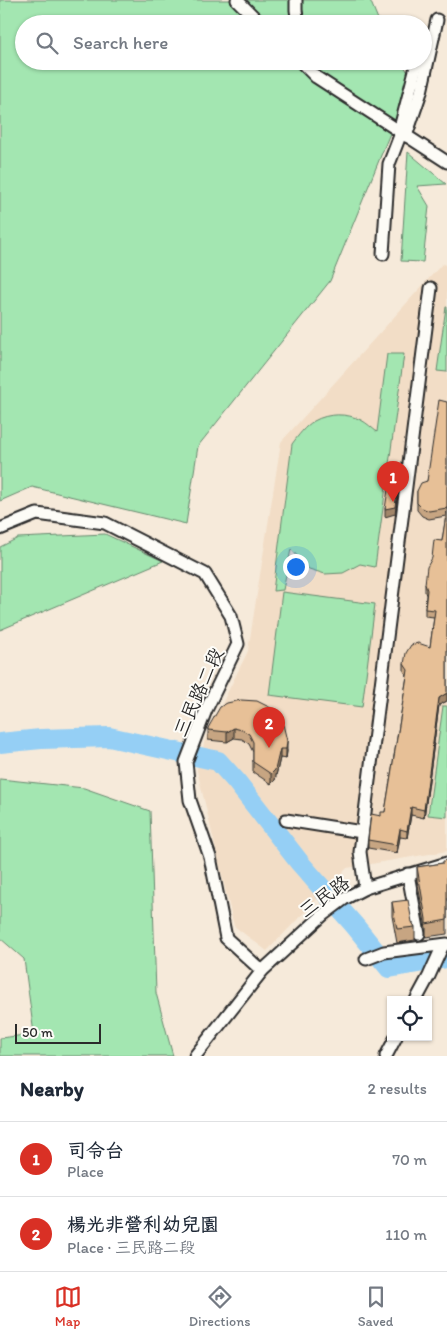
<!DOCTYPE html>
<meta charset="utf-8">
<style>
:root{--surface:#fff;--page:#f2f2f3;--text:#1f2937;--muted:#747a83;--line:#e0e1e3;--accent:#d93025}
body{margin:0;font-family:Itim,"LXGW WenKai TC",sans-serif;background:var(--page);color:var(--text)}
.controls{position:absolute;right:15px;bottom:15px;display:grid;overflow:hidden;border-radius:0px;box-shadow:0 1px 4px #0004}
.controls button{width:45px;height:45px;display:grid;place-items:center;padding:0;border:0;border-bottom:1px solid var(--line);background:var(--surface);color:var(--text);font:25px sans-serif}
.scale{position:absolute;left:15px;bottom:12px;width:86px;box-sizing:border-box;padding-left:5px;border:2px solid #2b2b2b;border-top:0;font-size:14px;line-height:18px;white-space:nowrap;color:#2b2b2b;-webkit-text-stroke:4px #fdfcf7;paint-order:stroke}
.you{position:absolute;left:295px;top:566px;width:18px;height:18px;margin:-12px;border:4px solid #fff;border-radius:50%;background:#1a73e8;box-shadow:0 0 0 8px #1a73e833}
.badge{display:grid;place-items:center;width:32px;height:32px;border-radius:50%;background:var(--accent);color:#fff;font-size:16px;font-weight:700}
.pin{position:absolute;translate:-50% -41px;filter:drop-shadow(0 1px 2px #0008)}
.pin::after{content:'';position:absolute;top:26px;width:18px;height:15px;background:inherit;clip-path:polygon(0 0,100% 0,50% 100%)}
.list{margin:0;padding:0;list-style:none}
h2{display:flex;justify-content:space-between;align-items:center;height:65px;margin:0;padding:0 20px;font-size:21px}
h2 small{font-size:16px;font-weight:400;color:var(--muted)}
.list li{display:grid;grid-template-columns:32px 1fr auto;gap:15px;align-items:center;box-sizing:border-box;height:75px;padding:0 20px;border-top:1px solid var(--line)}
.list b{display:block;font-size:19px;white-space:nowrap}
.list p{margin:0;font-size:16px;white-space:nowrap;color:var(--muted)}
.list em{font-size:16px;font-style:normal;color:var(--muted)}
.icon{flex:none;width:28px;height:28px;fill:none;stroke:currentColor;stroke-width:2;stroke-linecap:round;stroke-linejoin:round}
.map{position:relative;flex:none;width:447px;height:1056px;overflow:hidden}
.search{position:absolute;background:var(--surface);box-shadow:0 1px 4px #0004;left:15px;right:15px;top:15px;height:55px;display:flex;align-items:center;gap:12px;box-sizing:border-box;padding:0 18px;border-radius:28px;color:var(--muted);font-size:19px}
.sheet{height:215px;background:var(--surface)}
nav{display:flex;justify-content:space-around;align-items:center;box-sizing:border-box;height:70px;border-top:1px solid var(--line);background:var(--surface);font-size:14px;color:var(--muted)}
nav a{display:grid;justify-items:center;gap:2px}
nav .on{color:var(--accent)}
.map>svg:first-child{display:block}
.built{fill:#f2ddc6}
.green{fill:#a3e6b1;stroke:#67886e}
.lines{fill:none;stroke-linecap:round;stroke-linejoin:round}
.river{stroke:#95cff5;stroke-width:20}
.minor-casing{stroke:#2b2b2b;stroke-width:15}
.minor{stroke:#fdfcf7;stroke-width:11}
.wall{fill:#c7a582;stroke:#2b2b2b}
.shaded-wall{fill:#a2866a;stroke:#2b2b2b}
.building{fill:#e7c097;stroke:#2b2b2b}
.labels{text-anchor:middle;stroke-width:4;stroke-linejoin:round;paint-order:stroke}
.street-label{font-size:19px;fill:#2b2b2b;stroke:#fdfcf7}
</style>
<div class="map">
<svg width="447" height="1056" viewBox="0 0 447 1056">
<rect width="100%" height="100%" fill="#f6eada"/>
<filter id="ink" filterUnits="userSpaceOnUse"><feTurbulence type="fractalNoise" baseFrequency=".02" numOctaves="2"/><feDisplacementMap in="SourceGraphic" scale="10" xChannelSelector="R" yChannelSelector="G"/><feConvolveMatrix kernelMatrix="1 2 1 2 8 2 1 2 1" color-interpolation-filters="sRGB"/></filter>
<g filter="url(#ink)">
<path class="built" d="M442,264L447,265V851L347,868L267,951L234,926L197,770L206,736L248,651L281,442Z"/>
<g class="green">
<path d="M0,0H370L380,24H24V61H401L412,79L330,281L198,446L186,524L32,487L0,501Z"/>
<path d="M408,152L446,184L417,186L429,206L423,262L401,261Z"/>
<path d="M446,307H447V372L437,371Z"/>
<path d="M387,354H404L375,567L360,564L343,573L325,574L309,569L291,549L283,590L273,591L292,444C298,436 305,426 314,421C328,413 347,413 361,420C367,423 372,428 377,432Z"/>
<path d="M105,534L163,561L0,630V547L18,538Z"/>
<path d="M282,592L375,604L362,707L269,695Z"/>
<path d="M443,706H447V817L428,815Z"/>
<path d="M0,779L84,788L150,811L156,993L173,1056H0V1038L34,1034L24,959L0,938Z"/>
</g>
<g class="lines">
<path class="river" d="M0,743L41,739L109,737L218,761L236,781L300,863L355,926L389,968L447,958"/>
<g class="minor-casing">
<g id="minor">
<path d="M237,0L261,24"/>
<path d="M296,0V10L298,24"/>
<path d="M300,61L316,77L447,162"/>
<path d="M399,132L417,63"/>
<path d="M406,136L421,92L437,20"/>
<path d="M383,254L389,164L401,133"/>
<path d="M0,529L37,514L105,523L205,574L231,616L238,644L206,710L186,762L190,800L210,857L226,938L262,971"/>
<path d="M286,820L362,832"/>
<path d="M408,874L419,934"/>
<path d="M365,888L360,852L431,288"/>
<path d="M366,959L384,952L447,944"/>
<path d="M416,1000L429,976L443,945"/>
<path d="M195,1056L262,971L324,914L344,899L365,888L447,863"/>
<path d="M386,1056L396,1037"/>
</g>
</g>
<use href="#minor" class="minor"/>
</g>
<g class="wall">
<path d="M447,402V701L439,705L424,818L411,815L407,838L400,837L397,853L368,848V840L381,816L385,812L407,676L404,671V664L430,647L434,617L425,616V609L426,595L425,592V584L442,541L446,516L429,519L422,516L417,510V491L427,481Z"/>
<path d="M271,708L287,751L286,759L280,758L275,780L271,784L253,772V752L249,744L242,739L234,738L227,742L208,740V728Z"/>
<path d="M447,860V934L426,937V928L417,880V867L443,863Z"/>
<path d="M392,902L412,922L415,927V940L397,943L392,916Z"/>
</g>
<g class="shaded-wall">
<path d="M398,482V489L395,514L385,517V509Z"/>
<path d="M447,693V701L439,705L424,818V810L439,698Z"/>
<path d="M234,728V738L227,742V732Z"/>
<path d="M287,741V751L286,759V749Z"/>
<path d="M280,749V758L275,780L271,784V774Z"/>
<path d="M411,807V815L407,838V831Z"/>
<path d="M400,829V837L397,853V845Z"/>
</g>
<g class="building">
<path d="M439,400L447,402V693L439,698L424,810L411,807L407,831L400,829L397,845L368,840L371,814L381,816V812H385L408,670L404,664L406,653L411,645L418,643L430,647L435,610L425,609L427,590L425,584L427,567L432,558L434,540L442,541L447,508L429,511L422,508L417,503V491L421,483L427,481Z"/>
<path d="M390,477L398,482L395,507L385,509Z"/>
<path d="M241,700L257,701L271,708L278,714L282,720L287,741L286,749H280L275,770L271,774L253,762V742L249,734L242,730L234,728L227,732L208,730V728L220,707L227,703Z"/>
<path d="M447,860V920L426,924V919L417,867L443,863V861Z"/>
<path d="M408,900L412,922L415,927L397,929L392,902Z"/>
</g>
</g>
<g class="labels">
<g class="street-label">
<text transform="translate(198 692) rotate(-66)" y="7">三民路二段</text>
<text transform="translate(324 896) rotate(-36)" y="7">三民路</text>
</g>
</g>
</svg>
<div class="controls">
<button><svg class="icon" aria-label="locate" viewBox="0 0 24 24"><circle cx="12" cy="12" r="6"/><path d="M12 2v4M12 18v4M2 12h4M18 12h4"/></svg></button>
</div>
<div class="scale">50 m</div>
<div class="you"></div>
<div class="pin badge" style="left:393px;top:502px">1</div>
<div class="pin badge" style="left:269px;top:748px">2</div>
<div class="search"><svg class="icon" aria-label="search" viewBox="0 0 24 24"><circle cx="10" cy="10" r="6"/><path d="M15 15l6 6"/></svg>Search here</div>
</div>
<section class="sheet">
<h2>Nearby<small>2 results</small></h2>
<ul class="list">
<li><span class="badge">1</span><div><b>司令台</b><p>Place</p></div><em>70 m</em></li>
<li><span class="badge">2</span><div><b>楊光非營利幼兒園</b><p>Place · 三民路二段</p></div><em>110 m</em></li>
</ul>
</section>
<nav>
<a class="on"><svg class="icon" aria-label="map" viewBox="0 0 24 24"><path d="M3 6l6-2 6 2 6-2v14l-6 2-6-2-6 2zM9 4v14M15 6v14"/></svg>Map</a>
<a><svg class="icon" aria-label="directions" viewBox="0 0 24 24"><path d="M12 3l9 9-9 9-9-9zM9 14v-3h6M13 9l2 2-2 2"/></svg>Directions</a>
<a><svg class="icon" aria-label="saved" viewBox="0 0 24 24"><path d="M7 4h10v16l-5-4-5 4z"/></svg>Saved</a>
</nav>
